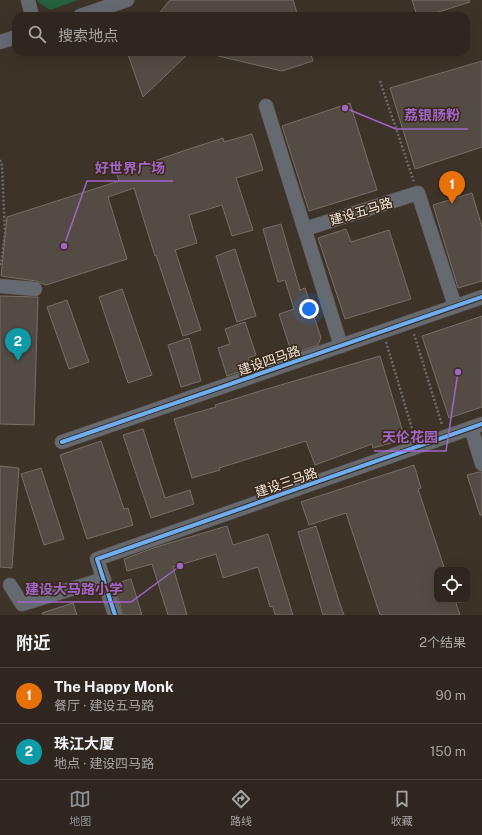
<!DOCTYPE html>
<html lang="zh">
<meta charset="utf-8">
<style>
:root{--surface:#2e261f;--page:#3a322c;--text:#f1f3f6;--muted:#a7a5a4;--line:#49433d;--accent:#8c9099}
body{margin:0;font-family:"Public Sans","Noto Sans SC",sans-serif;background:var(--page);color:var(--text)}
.controls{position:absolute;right:12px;bottom:12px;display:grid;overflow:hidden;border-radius:8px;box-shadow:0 4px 16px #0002}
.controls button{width:36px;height:36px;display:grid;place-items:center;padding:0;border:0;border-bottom:1px solid var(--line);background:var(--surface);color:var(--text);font:20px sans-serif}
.you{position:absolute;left:309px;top:309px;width:14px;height:14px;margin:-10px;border:3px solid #fff;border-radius:50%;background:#1a73e8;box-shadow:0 0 0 6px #1a73e833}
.badge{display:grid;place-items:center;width:26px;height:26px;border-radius:50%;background:var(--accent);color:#fff;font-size:13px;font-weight:700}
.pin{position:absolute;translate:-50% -33px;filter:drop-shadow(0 1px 2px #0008)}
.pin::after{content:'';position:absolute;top:21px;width:14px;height:12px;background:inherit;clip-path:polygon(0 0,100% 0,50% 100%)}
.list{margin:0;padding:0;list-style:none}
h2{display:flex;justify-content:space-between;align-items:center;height:52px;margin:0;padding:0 16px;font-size:17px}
h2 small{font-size:13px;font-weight:400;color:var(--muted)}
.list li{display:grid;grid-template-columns:26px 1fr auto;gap:12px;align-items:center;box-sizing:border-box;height:56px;padding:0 16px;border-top:1px solid var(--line)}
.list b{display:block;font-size:15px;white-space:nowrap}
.list p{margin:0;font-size:13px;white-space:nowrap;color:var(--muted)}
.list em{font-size:13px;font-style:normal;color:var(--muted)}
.icon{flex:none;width:22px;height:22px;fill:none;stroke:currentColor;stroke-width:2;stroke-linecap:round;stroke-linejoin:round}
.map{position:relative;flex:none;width:482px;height:615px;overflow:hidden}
.search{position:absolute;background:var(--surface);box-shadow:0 4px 16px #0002;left:12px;right:12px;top:12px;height:44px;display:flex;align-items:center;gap:10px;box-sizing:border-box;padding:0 14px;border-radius:12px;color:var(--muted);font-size:15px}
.sheet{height:164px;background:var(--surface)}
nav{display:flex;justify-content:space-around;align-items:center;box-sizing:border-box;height:56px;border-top:1px solid var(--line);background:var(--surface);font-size:11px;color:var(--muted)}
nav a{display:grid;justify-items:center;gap:2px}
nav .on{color:var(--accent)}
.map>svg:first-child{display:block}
.green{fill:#25603f}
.building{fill:#544c44;stroke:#776f67}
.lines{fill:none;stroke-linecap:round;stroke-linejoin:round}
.minor-casing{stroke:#595048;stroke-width:15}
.path{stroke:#6b6b6d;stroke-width:2.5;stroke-dasharray:2 2;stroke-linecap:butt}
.minor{stroke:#656a71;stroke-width:14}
.cycleway-casing{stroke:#3a2918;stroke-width:6}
.cycleway{stroke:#6dadf4;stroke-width:4}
.labels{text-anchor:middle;stroke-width:3;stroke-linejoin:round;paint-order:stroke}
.street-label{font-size:13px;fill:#f6ebe0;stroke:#3a2918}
.leader{fill:none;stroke:#a065c9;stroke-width:1.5}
.callout-dot{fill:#a065c9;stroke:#3a2918;stroke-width:1.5}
.callout-label{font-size:14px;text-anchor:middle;font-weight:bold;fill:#a065c9;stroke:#3a2918;stroke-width:3;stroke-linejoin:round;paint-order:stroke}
</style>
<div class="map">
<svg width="482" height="615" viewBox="0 0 482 615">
<rect width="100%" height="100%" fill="#3d3329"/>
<path class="green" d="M37,0H78L50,10L38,2Z"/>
<g class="building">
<path d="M170,0H293L298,16H157Z"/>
<path d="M412,0H469L470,2L426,16H417Z"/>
<path d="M127,52H190L143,97Z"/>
<path d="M219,52H310L313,61L282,71L218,56Z"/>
<path d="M482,61V147L415,169L390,88Z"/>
<path d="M350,103L377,190L309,211L282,126Z"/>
<path d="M252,134L263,170L236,178L253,230L232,236L222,205L189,215L197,243L175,250L201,330L183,336L156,255L155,256L134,188L108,197L127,259L46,285L36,281L1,276L7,217L119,181L117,174L186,150L223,138L224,142Z"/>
<path d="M472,193L482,227V281L458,288L433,205Z"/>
<path d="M281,224L300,290L305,288L321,338L318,345L292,354L279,314L294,309L285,280L278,282L263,229Z"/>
<path d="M346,229L351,242L389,230L411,299L345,319L318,238Z"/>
<path d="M235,249L256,316L237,322L216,256Z"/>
<path d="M122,289L152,375L128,383L99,297Z"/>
<path d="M0,296L38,297L34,425L0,424Z"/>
<path d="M67,300L89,362L69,369L47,307Z"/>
<path d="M482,316V407L449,418L422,336Z"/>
<path d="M245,322L256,355L248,358L251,368L227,376L218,348L230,344L225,329Z"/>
<path d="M189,338L201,381L181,387L168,345Z"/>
<path d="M380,356L405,439L373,448L372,444L315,465L306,441L219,468L220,470L192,478L174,419L216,407L215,405L260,391Z"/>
<path d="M143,429L165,498L190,490L194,504L151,518L123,435Z"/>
<path d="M101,441L124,509L128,508L133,525L87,539L60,455Z"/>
<path d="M414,465L421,488L418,489L445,570H437V600H455L460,615H380L346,513L309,525L301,502Z"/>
<path d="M0,466L19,468L12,568L0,567Z"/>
<path d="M41,468L64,539L44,545L21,474Z"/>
<path d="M479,472H482V515H480L467,475Z"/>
<path d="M227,526L233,545L268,534L293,615H275L273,606L270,607L258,567L223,578L216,554L173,567L187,615H168L152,564L127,571L124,559L156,547Z"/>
<path d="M316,526L338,598L344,615H323L298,532Z"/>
<path d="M131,579L142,615H123L114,584Z"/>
<path d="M73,603L77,615H43L42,613Z"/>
</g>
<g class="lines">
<g class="minor-casing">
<g id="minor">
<path d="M28,0L32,16"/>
<path d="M80,16L127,0"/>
<path d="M0,42L16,37"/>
<path d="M266,106L341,346"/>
<path d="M305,229L418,193L455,306"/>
<path d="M0,286L35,289"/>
<path d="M471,428L482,464"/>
<path d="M62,442L482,297"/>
<path d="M10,585L22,604L104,579"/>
<path d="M115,615L97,559L482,424"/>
</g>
</g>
<g class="path">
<path d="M380,81L414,182"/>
<path d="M0,160L2,166L5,233L1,264H0"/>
<path d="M414,334L442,425"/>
<path d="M386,342L414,435"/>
</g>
<use href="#minor" class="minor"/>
<g class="cycleway-casing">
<g id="cycleway">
<path d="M62,442L482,297"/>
<path d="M115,615L97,559L482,424"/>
</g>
</g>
<use href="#cycleway" class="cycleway"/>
</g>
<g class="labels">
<g class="street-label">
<text transform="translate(361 211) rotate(-17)" y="5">建设五马路</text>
<text transform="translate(269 360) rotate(-19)" y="5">建设四马路</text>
<text transform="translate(286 482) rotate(-19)" y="5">建设三马路</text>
</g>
</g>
<path class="leader" d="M345 108L396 129H468M64 246L87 181H173M458 372L446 451H374M180 566L131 602H17"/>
<g class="callout-dot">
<circle cx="345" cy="108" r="4"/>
<circle cx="64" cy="246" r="4"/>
<circle cx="458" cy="372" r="4"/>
<circle cx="180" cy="566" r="4"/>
</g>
<g class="callout-label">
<text x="432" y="120">荔银肠粉</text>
<text x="130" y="173">好世界广场</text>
<text x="410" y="442">天伦花园</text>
<text x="74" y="594">建设大马路小学</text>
</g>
</svg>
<div class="controls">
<button><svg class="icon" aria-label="locate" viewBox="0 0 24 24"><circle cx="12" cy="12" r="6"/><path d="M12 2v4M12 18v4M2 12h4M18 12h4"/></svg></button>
</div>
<div class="you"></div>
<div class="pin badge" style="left:452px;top:204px;background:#e8710a">1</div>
<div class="pin badge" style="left:18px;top:361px;background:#0f9aa8">2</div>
<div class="search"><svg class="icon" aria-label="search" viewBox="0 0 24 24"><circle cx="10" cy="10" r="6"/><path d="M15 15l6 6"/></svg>搜索地点</div>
</div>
<section class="sheet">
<h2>附近<small>2个结果</small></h2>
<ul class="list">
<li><span class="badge" style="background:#e8710a">1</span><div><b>The Happy Monk</b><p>餐厅 · 建设五马路</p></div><em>90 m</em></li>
<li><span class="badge" style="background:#0f9aa8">2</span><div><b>珠江大厦</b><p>地点 · 建设四马路</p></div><em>150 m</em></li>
</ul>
</section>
<nav>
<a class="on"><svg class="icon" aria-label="map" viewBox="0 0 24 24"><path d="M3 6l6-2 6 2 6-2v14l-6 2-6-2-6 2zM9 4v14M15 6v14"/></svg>地图</a>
<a><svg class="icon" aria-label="directions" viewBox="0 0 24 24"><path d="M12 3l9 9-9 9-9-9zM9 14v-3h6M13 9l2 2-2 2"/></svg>路线</a>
<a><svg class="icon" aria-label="saved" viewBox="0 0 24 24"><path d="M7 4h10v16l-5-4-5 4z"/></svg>收藏</a>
</nav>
